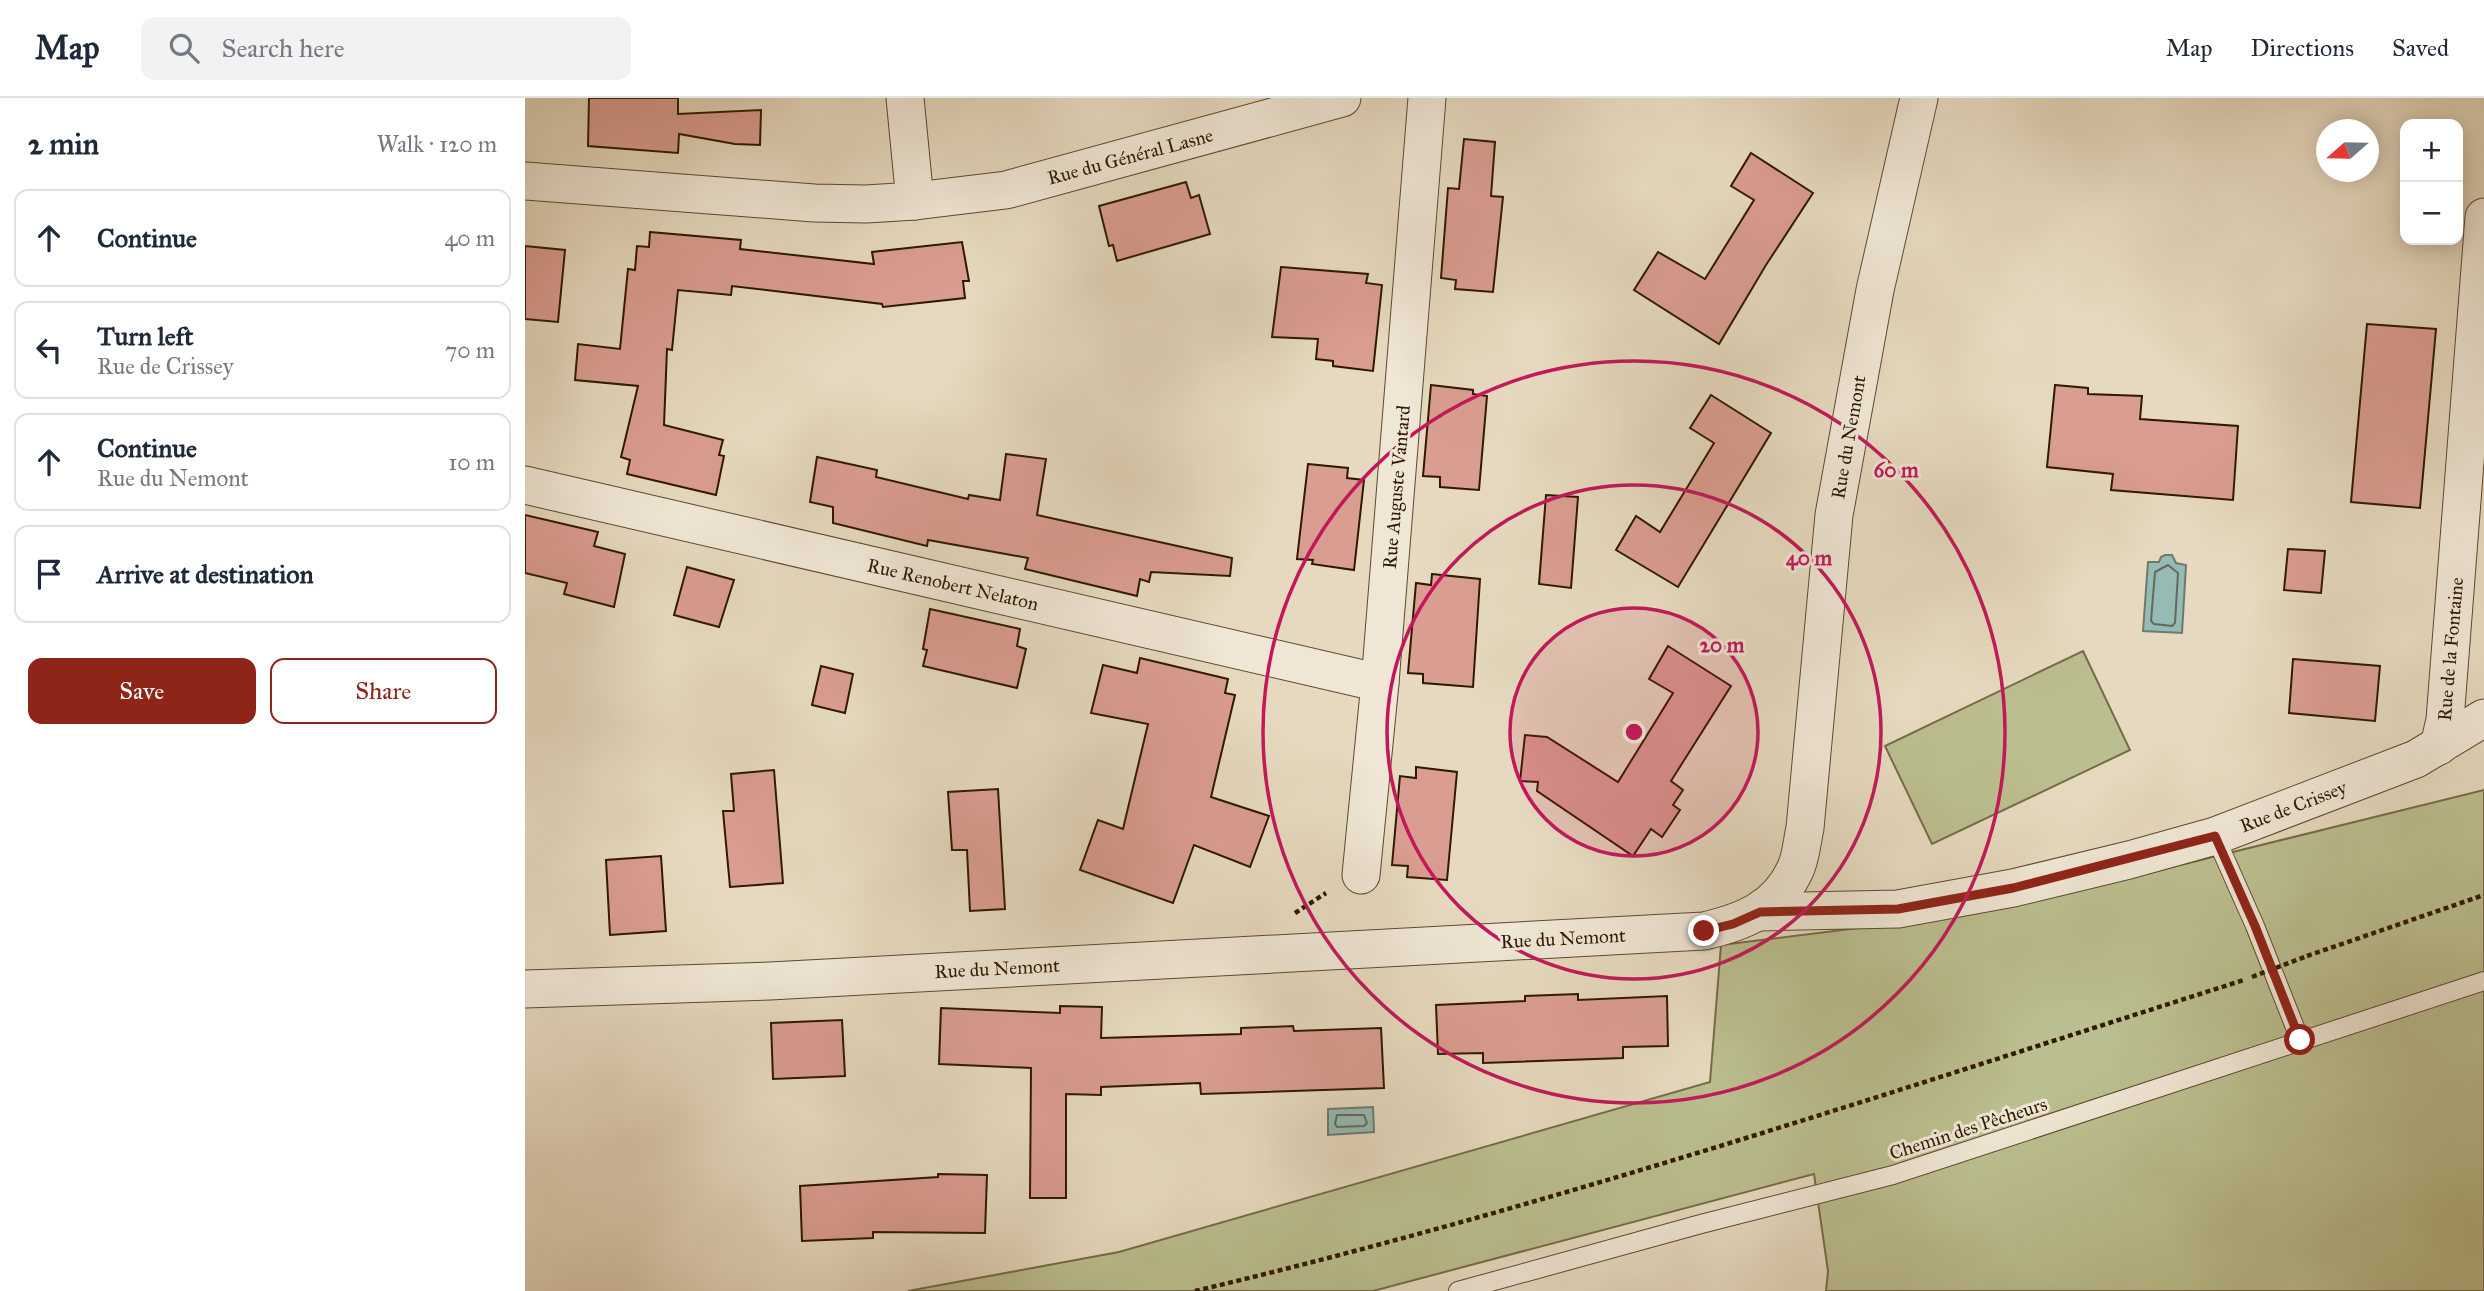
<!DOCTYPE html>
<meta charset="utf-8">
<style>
:root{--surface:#fff;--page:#f2f2f3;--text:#1f2937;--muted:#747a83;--line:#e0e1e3;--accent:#8f2418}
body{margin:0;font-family:"IM FELL Great Primer",serif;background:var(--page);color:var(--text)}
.controls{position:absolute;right:21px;top:21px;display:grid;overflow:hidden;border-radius:14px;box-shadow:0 4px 18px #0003}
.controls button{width:63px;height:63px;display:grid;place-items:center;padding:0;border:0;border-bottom:2px solid var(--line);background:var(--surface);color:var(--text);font:35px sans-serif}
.compass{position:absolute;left:1791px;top:21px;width:63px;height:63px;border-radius:50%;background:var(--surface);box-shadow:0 4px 18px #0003;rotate:250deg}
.stop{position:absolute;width:21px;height:21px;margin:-16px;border:5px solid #8f2418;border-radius:50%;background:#fff}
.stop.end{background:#8f2418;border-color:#fff;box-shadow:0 2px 7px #0008}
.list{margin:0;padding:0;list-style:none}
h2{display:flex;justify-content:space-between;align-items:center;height:91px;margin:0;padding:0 28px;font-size:30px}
h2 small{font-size:23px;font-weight:400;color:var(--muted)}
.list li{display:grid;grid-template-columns:46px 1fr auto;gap:21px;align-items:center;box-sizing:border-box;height:98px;margin:0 14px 14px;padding:0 14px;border:2px solid var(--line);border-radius:14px}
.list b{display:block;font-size:26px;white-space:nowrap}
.list p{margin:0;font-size:23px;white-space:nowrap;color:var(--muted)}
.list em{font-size:23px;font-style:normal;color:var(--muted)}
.actions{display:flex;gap:14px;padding:21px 28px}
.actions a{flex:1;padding:16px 0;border:2px solid var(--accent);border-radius:14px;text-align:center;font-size:24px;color:var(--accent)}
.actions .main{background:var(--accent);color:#fff}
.icon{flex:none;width:38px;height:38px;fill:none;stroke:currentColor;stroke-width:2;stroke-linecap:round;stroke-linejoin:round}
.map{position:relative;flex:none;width:1959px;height:1193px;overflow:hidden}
header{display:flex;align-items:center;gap:42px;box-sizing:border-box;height:98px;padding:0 35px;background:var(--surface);border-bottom:2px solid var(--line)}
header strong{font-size:33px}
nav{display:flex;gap:38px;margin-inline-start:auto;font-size:24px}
.search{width:490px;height:63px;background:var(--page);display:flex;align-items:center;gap:18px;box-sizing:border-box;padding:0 24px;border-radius:14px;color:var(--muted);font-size:26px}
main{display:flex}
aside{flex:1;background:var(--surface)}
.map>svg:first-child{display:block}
.green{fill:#bbbe8e;stroke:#756c48;stroke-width:2}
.water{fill:#96bab4;stroke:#6d7a6c;stroke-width:2}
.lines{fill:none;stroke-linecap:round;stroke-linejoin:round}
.shore{stroke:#626a5a;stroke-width:2}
.building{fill:#da9d91;stroke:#2f1901;stroke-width:2}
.lane-casing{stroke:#5d4930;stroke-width:20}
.street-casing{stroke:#5d4930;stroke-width:39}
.path{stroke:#2f1901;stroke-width:4.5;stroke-dasharray:5 3.5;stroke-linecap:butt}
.lane{stroke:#efe6d5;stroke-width:18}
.street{stroke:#efe6d5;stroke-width:37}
.path-bridge{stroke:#2f1901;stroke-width:4.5;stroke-dasharray:5 3.5;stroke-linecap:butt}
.route{stroke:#8f2418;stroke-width:9}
.ring{fill:none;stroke:#c2185b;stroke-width:3.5}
.labels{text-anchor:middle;stroke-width:6;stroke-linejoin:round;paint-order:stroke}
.street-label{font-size:19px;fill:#2f1901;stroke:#efe6d5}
.centre{fill:#c2185b;stroke:#efe6d5;stroke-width:3.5}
.ring-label{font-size:21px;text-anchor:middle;font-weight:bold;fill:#c2185b;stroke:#efe6d5;stroke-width:6;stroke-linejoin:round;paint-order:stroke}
</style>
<header>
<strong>Map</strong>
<div class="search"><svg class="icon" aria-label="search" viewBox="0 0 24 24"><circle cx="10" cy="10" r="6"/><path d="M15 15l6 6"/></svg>Search here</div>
<nav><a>Map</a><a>Directions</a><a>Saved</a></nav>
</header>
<main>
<aside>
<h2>2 min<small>Walk · 120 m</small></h2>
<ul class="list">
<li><svg class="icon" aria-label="ahead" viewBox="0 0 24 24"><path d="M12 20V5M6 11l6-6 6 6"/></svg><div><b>Continue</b></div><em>40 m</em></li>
<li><svg class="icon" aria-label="left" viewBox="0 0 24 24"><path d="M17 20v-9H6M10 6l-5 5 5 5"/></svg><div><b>Turn left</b><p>Rue de Crissey</p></div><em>70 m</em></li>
<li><svg class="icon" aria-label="ahead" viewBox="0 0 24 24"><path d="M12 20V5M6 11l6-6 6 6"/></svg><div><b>Continue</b><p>Rue du Nemont</p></div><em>10 m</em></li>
<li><svg class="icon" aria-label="arrive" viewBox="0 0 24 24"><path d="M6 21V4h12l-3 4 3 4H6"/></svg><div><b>Arrive at destination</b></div></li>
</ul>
<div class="actions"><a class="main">Save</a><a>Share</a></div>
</aside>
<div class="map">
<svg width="1959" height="1193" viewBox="0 0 1959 1193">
<rect width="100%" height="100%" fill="#e6d9bf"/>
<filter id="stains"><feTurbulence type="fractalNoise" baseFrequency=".00286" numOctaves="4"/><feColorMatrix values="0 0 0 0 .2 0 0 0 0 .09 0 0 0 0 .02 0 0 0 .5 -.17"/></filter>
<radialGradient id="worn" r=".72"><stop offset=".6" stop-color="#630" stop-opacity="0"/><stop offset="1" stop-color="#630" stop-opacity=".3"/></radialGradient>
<g class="green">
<path d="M1558,553L1605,652L1407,746L1360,648Z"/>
<path d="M1959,692V1193H1301L1303,1173L1289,1076L848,1193H383L594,1154L1185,984L1196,847L1430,818L1631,773Z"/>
</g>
<g class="water">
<path d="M1640,457H1647L1651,465L1661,467L1657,535L1618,533L1623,464H1634L1636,459Z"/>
<path d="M848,1009L849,1034L803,1037V1011Z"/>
</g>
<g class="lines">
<g class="shore">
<path d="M1643,467L1653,475L1650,525L1647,528L1629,526L1626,523L1630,474Z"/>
<path d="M812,1017H839L842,1025L839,1028L812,1029L810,1026Z"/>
</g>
</g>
<g class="building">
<path d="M64,0H153V16L236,12L235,47L210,46L154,36L153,55L63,48Z"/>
<path d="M939,41L970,44L966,98L978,99L968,194L930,191L931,182L916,180L923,90L934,91Z"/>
<path d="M1226,55L1288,95L1241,167L1194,246L1109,192L1133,154L1180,181L1229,102L1206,88Z"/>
<path d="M661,84L666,100L674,97L685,136L592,163L588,147L584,148L574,108Z"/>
<path d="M125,134L216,142L215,151L349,166L347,154L437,144L444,183H438L440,200L358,209L357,206L207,188L206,197L153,192L147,252L142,251L139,327L198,342L194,357L199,358L191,397L102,376L105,362L96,359L113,288L50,282L53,246L95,251L103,171L110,172L112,148L124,149Z"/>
<path d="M0,148L40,152L33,224L0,221Z"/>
<path d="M756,169L843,176L841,185L857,187L848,273L808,268V263L791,261L793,241L747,239Z"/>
<path d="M1842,226L1911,231L1895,410L1826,404Z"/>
<path d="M906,287L948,292V296L962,298L954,392L915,389V379L898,378Z"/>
<path d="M1530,287L1563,290V296L1617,298L1615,321L1713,328L1708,402L1586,392L1588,376L1522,369Z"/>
<path d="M1186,297L1246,335L1153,489L1091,452L1111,418L1135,434L1163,388L1189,345L1165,330Z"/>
<path d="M481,356L521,361L512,417L707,460L705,478L626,474L624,484L615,481L612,498L500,471L503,460L403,442L402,448L308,425V409L285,404L292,359L352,372L351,379L443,401L444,397L475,402Z"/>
<path d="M783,366L823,370L822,380L839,382L829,472L787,466L788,462L772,461Z"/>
<path d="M1021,397L1053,399L1046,490L1014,486Z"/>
<path d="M0,417L73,434L69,448L100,456L89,509L39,496L42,485L0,475Z"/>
<path d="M1763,451L1800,453L1796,495L1759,492Z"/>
<path d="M162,469L209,482L194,529L149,517Z"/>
<path d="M907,476L955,481L948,589L898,585V576L883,575L891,485L906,487Z"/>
<path d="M405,511L495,531L492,548L501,551L492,590L398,568L402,552L398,551Z"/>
<path d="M1143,548L1206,588L1146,683L1158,692L1148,707L1155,712L1137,739L1126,731L1108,758L1012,693L1013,684L995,683L1000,637L1022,639L1093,684L1148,595L1124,581Z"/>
<path d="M615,560L703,581L700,595L710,597L686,699L744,718L725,769L669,747L648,805L555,772L573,722L598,731L623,626L566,615L578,567L612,575Z"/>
<path d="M1768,561L1855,568L1850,623L1764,615Z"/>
<path d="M296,568L328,576L320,615L287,607Z"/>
<path d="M891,669L932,674L922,782L882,779L883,768L867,767L875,678L891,680Z"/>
<path d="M249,672L258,785L205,789L198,713H209L206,676Z"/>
<path d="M473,691L480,811L445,813L442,752H427L423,694Z"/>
<path d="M136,758L141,833L85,837L81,762Z"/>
<path d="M1053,896V902L1142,898L1143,948L1098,949V960L958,965V955L913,956L911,907L1000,903V898Z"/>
<path d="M535,908L577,909L576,940L716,936V930L768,928L769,933L856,930L859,990L676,996L675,985L576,989V997L541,996V1100H505L506,970L414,966L416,910L535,915Z"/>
<path d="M317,922L320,978L248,981L246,925Z"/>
<path d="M413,1076L462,1077L460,1135L348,1134V1140L277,1143L275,1088L413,1079Z"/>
</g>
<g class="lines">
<g class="lane-casing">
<g id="lane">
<path d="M1690,738L1730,828L1775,942"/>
<path d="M933,1193L1176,1126L1368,1077L1959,883"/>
</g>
</g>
<g class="street-casing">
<g id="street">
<path d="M380,0L390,103"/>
<path d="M0,83L289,105L341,106L390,103L481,92L817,0"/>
<path d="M0,387L855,585"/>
<path d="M1914,648L1920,622L1959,119"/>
<path d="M836,777L855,585L902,0"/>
<path d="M1235,814L1373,811L1488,790L1604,762L1690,738L1891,661L1959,620"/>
<path d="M0,891L245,883L1179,833C1218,824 1252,811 1270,772C1276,760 1277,743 1280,730L1309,417L1350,192L1394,0"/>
</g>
</g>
<g class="path">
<path d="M770,815L801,795"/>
<path d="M1782,858L1959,797"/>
<path d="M670,1193C1025,1109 1372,992 1719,882"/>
</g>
<use href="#lane" class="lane"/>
<use href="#street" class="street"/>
<path class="path-bridge" d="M1727,879L1782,858"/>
</g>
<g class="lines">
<path class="route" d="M1179,833L1208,826L1235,814L1373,811L1488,790L1690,738L1730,828L1775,942"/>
</g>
<circle cx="1109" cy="634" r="124" fill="#c2185b" fill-opacity=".12"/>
<g class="ring">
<circle cx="1109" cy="634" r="124"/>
<circle cx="1109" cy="634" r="247"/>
<circle cx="1109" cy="634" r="371"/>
</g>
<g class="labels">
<g class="street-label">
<text transform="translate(605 58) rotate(-15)" y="7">Rue du Général Lasne</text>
<text transform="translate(1323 339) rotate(-80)" y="7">Rue du Nemont</text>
<text transform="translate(871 389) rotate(-85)" y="7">Rue Auguste Vantard</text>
<text transform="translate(428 486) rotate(13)" y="7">Rue Renobert Nelaton</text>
<text transform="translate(1925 551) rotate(-85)" y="7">Rue de la Fontaine</text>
<text transform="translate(1768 708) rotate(-21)" y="7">Rue de Crissey</text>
<text transform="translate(1038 840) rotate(-3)" y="7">Rue du Nemont</text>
<text transform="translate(472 870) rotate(-3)" y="7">Rue du Nemont</text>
<text transform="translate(1443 1030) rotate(-18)" y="7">Chemin des Pêcheurs</text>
</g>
</g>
<circle cx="1109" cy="634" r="10" class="centre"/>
<g class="ring-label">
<text x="1371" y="379">60 m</text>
<text x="1284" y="467">40 m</text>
<text x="1197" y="554">20 m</text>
</g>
<rect width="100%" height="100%" filter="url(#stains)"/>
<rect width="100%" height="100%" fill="url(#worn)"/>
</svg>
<div class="controls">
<button>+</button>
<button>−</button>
</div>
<svg class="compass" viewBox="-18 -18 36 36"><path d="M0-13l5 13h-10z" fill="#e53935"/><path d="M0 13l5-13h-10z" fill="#747a83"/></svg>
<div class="stop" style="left:1775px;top:942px"></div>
<div class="stop end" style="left:1179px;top:833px"></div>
</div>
</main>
